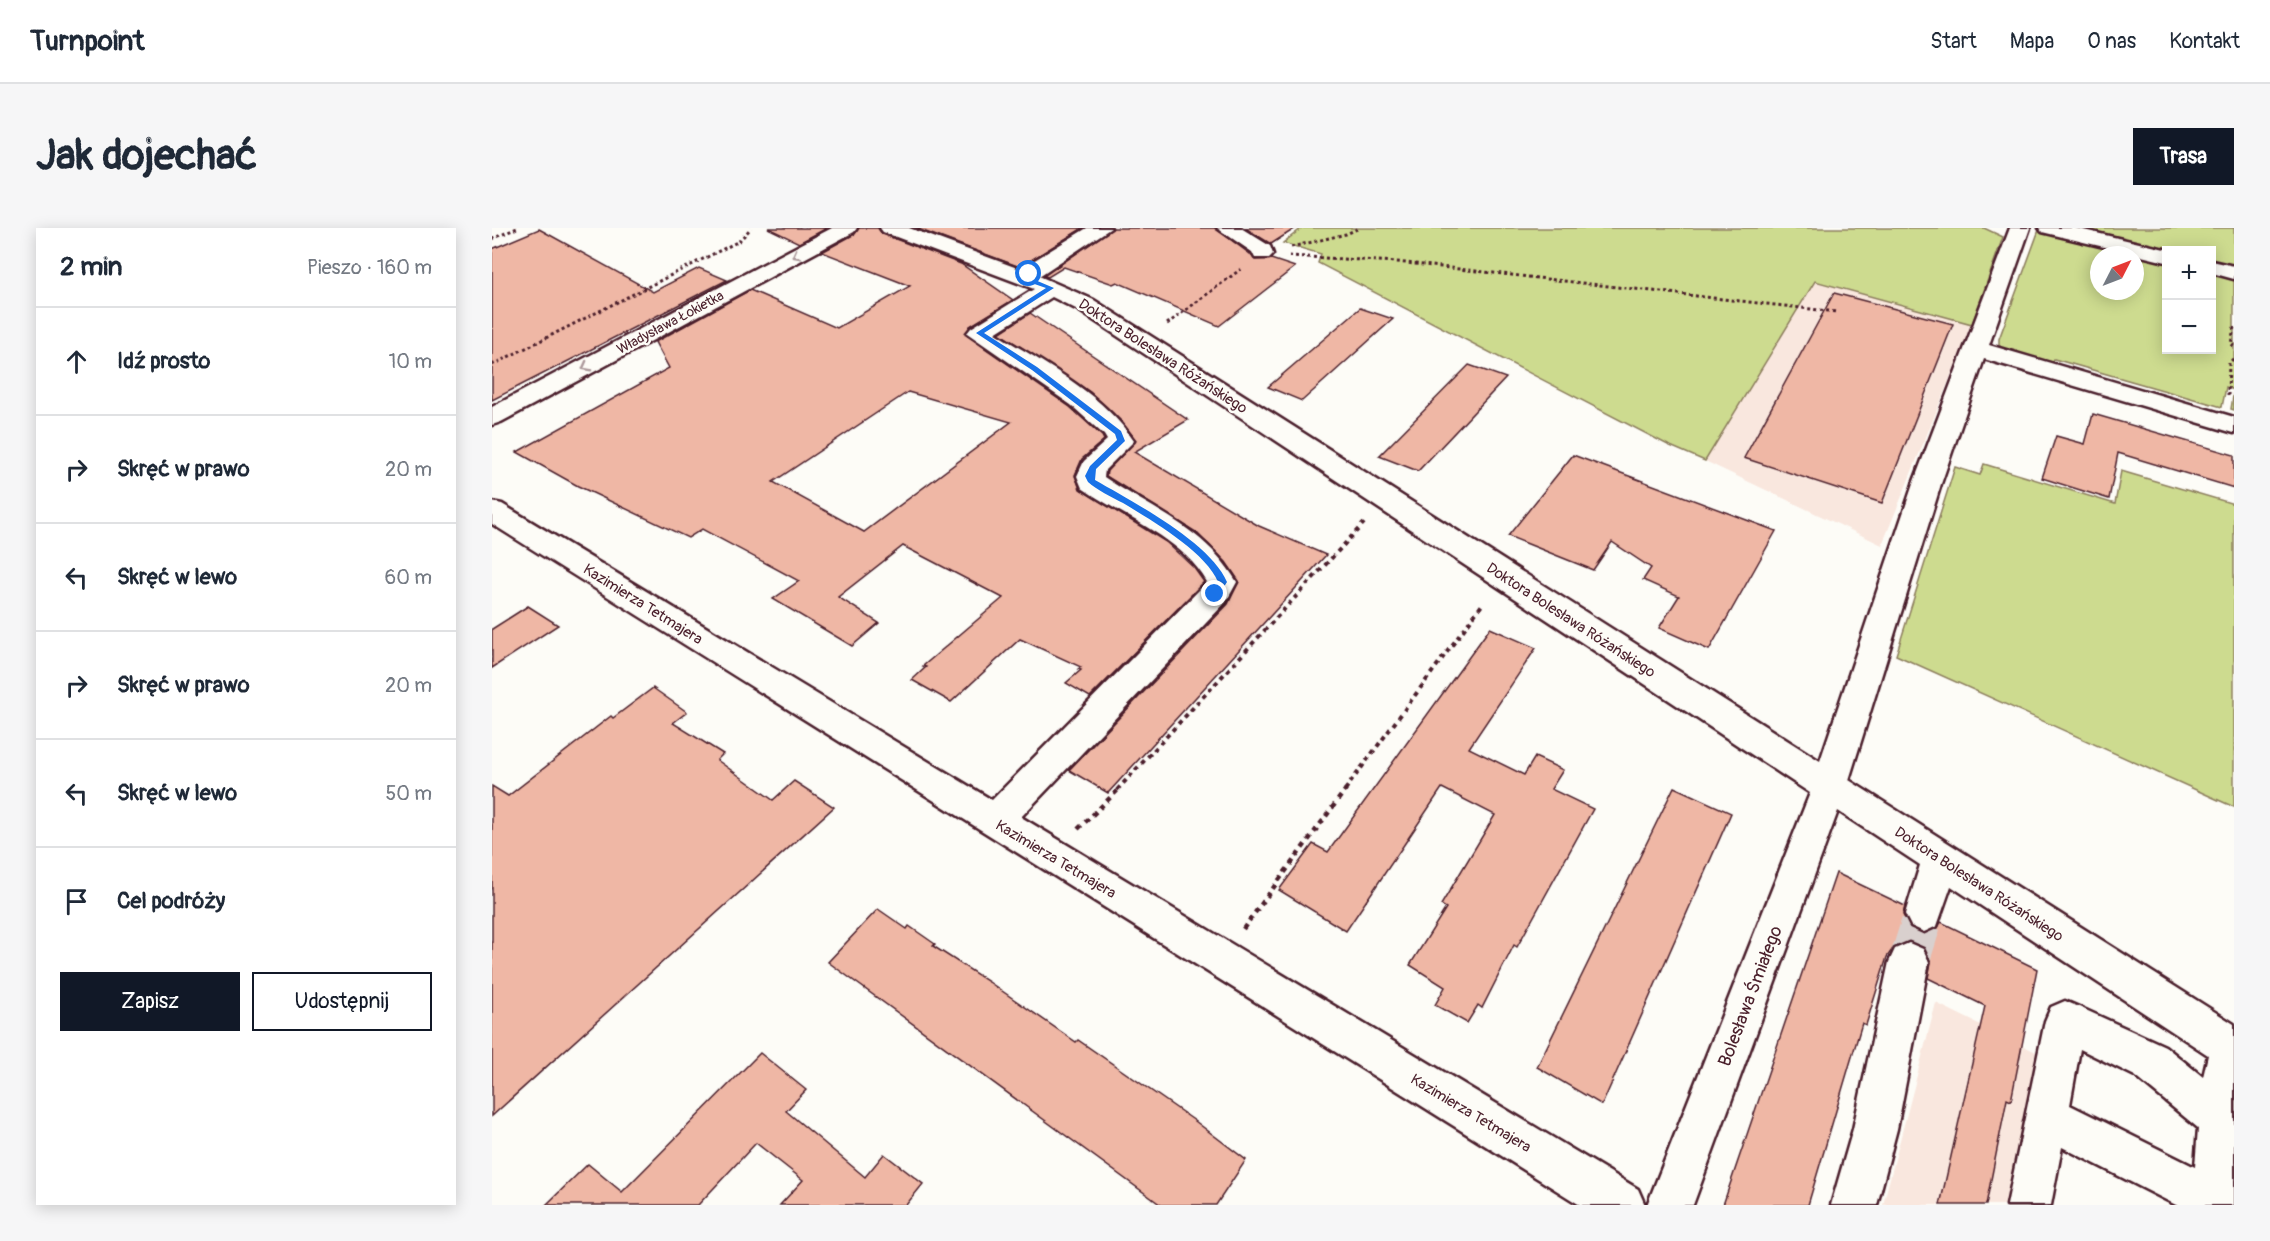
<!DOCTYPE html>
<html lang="pl">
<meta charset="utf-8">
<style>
:root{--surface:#fff;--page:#f6f6f7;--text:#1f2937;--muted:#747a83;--line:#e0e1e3;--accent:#111827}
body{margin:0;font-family:Pangolin,sans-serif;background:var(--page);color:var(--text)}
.controls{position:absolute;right:18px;top:18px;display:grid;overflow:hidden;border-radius:0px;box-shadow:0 3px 15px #0003}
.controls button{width:54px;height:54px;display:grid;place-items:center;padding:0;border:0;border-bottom:2px solid var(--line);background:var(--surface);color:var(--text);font:30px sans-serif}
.compass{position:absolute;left:1598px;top:18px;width:54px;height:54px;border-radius:50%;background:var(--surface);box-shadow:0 3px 15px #0003;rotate:48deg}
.stop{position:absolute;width:18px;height:18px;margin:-14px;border:4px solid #1a73e8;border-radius:50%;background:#fff}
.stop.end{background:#1a73e8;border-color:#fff;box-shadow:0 2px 6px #0008}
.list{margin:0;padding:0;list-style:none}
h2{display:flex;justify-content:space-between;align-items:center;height:78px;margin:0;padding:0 24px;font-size:26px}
h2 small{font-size:20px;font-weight:400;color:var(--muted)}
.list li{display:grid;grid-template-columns:39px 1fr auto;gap:18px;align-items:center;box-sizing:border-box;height:108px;padding:0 24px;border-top:2px solid var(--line)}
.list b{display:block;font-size:22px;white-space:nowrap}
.list em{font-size:20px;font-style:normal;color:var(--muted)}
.actions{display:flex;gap:12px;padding:18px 24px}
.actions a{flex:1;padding:14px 0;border:2px solid var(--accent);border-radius:0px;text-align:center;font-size:21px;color:var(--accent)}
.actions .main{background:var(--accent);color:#fff}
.icon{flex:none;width:33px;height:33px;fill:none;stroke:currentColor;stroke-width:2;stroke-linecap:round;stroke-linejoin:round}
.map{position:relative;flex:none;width:1742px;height:977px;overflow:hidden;border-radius:0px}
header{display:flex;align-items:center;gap:36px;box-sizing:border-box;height:84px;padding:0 30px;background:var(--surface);border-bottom:2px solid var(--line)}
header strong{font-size:28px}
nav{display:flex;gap:33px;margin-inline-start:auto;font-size:21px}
.intro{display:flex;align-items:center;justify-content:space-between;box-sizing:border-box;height:144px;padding:0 36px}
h1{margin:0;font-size:42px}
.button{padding:15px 27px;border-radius:0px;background:var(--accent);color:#fff;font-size:21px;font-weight:700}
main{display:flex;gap:36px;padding:0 36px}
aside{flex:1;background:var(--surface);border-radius:0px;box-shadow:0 3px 15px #0003}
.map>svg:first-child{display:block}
.built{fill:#f9e7de}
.green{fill:#cddb8f;stroke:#8c7d5d;stroke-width:1.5;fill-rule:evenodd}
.building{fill:#efb7a5;stroke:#4a1f2b;stroke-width:1.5;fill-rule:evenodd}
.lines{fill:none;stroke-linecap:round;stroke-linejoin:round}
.minor-tunnel{stroke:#d9d0ce;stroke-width:40;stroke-dasharray:40 20;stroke-linecap:butt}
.minor-casing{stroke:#4a1f2b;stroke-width:5}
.path-far2{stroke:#4a1f2b;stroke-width:3;stroke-dasharray:3 3;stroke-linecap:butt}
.path-far1{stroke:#4a1f2b;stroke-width:4;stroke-dasharray:4.5 4.5;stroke-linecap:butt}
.path{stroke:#4a1f2b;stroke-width:4.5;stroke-dasharray:5 5;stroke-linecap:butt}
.minor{fill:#fdfcf7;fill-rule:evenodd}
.oneway{stroke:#ac999b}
.route{fill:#1a73e8}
.labels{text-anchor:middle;stroke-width:5;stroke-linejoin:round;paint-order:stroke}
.far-street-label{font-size:14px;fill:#4a1f2b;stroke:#fdfcf7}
.street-label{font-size:15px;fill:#4a1f2b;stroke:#fdfcf7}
.near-street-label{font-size:18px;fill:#4a1f2b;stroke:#fdfcf7}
</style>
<header>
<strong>Turnpoint</strong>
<nav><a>Start</a><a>Mapa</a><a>O nas</a><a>Kontakt</a></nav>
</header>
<div class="intro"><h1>Jak dojechać</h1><a class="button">Trasa</a></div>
<main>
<aside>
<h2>2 min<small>Pieszo · 160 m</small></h2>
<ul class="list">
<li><svg class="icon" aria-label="ahead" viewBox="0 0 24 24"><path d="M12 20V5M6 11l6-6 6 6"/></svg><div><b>Idź prosto</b></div><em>10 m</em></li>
<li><svg class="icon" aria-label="right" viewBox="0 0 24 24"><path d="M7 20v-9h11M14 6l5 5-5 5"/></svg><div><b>Skręć w prawo</b></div><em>20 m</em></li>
<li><svg class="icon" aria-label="left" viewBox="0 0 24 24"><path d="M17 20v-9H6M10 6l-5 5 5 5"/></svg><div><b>Skręć w lewo</b></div><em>60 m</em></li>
<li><svg class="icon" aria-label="right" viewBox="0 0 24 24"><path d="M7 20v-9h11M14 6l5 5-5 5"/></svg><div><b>Skręć w prawo</b></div><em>20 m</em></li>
<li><svg class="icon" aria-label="left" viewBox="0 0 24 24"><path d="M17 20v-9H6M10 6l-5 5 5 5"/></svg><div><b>Skręć w lewo</b></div><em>50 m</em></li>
<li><svg class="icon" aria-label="arrive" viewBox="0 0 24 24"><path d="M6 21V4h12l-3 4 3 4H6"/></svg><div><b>Cel podróży</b></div></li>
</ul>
<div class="actions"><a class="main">Zapisz</a><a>Udostępnij</a></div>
</aside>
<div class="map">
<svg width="1742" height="977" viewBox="0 0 1742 977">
<rect width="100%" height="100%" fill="#fdfcf7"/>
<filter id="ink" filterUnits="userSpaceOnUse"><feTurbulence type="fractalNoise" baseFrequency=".0167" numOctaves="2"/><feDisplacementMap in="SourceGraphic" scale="12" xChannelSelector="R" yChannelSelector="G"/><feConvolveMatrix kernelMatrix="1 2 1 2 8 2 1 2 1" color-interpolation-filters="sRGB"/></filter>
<g filter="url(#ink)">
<g class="built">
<path d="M1323,53L1480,96L1390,317L1213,233Z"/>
<path d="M1444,775L1544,824L1515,977H1391Z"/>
</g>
<g class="green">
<path d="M810,0H1492L1511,9L1480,96L1323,53L1213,233L1176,217L826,35L829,26L791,15Z"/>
<path d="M1576,0H1742V38L1720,33V22L1674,23Z"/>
<path d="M1547,2L1674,33V122H1720V43L1742,49V182L1739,181L1742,162L1734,159L1730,179L1562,131L1559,139L1511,121L1507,117V111ZM1607,27H1643V63H1607Z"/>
<path d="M1492,236L1623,276L1629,243L1742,276V579L1404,427L1463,239L1488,247Z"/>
</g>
<g class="building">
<path d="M276,0H335L307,15Z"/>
<path d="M367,0H386L390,6L469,36L521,72L478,98L474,107L578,179L610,208L612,212L590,231L583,247L588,261L674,314L702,340L712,354L598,469L574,455L589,442L586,441L589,439L528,411L459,474L420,452L434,439L431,438L511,370L411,318L346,369L387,395L360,418L281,371L307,353L210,301L196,310L86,258L25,224L177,140L163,114L258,62L345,100L418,58L330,24L363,6ZM416,164L519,194L372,304L281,254Z"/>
<path d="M423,0H591L528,39Z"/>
<path d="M621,0H723L758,26L763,32L779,31L803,39L727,98L625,54L621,56L572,39L556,49L552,48Z"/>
<path d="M753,0H804L779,16Z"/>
<path d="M47,1L161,64L207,40L235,52L0,172V21Z"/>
<path d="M1342,65L1461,96L1390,275L1252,230Z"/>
<path d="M868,80L901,91L810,173L776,159Z"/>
<path d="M538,85L696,192L642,224L767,298L834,327L616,565L577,542L736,376L747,353L734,334L704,304L614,248L615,243L644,212L630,194L598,164L507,105Z"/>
<path d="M977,137L1014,150L926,243L887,228Z"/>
<path d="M1601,186L1742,227V260L1626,225L1617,271L1550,250L1564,208L1593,216Z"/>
<path d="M1081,227L1284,303L1217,422L1167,400L1187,368L1151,352L1159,340L1120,314L1101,342L1016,308Z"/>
<path d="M36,378L66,397L0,440V401Z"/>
<path d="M998,400L1044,420L977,520L1032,547L1043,529L1071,542L1059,561L1101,581L1025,719L1022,717L990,780L986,777L975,795L943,777L953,759L918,737L954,680L949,677L1003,587L950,560L854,703L787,662L821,616L836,624Z"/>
<path d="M161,460L195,484L181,495L231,526L225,532L281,572L302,553L342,579L0,888V558L16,568L119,488L121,490Z"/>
<path d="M1182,559L1239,585L1110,877L1045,839Z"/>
<path d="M1344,645L1413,678L1411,687L1418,700L1433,706L1446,700L1449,694L1545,741L1519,873L1515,871L1494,977H1448L1493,778L1436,750L1439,734L1433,720L1418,713L1402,719L1395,729L1374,797L1370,795L1316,977H1231Z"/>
<path d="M386,681L415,701L417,698L443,716L441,718L497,754L584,814L586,812L703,893L754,932L724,977H669L336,734Z"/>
<path d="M268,825L314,862L294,883L373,949L392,926L431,956L414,977H288L311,952L264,915L206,977H54L96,936L130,964Z"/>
</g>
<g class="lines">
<path class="minor-tunnel" d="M1417,734L1432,686"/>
<g class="minor-casing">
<g id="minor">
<path d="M340,0H365L362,4L9,194L0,197V179Z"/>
<path d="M388,0H417L528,41L595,0H619L547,48L602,72L1328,533L1421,256L1518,0H1538L1497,117L1742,189V205L1492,131L1449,256L1357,552L1742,796V977H1684L1570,919L1559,977H1515L1553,793L1559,779L1573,773L1587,779L1673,818L1711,849L1716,827L1459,658L1445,698L1432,704L1419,698L1413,686L1428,637L1346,583L1201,977H1155L1318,565L586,82L560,69L503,105C551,135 610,165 642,213L613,242L612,249C662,283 713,300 745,354L734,374L529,589L1146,961L1153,977H1088L0,296V274L10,276L500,572L715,354C689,309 631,289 590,260L585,248L592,233L615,212L612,207L579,177L475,105L479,100L542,61L391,4ZM1588,821L1643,848L1706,900L1703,939L1578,877Z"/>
<path d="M725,0H749L778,18L781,26L777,30H763L760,24Z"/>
<path d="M1547,0H1583L1677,22H1674V34L1550,4Z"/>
<path d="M1720,33L1742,38V51L1720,45Z"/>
<path d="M1417,715L1431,721L1437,734L1405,901L1385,977H1339L1361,901L1397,734L1403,721Z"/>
</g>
</g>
<g class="path-far2">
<path d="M0,11L25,0"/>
<path d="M799,19L854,6L867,0"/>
<path d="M797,28L905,34L1345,84"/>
<path d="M675,96L749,41"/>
<path d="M1742,99L1739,116L1742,118"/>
<path d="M0,137L247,13L259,0"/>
<path d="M1736,168L1737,135L1742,130"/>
</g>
<g class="path-far1">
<path d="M625,562L872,295"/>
<path d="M853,562L992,374"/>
</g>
<g class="path">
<path d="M586,601L627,561"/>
<path d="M751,701L854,561"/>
</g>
<use href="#minor" class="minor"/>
</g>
<defs><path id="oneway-chevron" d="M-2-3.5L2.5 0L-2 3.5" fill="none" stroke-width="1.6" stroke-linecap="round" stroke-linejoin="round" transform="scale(1.5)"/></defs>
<g class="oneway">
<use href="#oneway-chevron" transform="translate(304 27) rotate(152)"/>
<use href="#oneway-chevron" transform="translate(94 139) rotate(152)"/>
</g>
</g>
<path class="route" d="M534,44L540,46L536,49L562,60L492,105L545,139L629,203L633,213L604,241L603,252C641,274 718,314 735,354L726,368L718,366L726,354C714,324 659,292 631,275C619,269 605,262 596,254L593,248L598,238L625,212L623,206L540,142L484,105L554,60L528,51Z"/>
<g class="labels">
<g class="far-street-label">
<text transform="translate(178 94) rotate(-28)" y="5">Władysława Łokietka</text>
</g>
<g class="street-label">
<text transform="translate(671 128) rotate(33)" y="5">Doktora Bolesława Różańskiego</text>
<text transform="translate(151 376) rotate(32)" y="5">Kazimierza Tetmajera</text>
<text transform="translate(1079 392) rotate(33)" y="5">Doktora Bolesława Różańskiego</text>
<text transform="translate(564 631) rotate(31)" y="5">Kazimierza Tetmajera</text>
<text transform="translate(1487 656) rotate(33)" y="5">Doktora Bolesława Różańskiego</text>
<text transform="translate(979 885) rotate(31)" y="5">Kazimierza Tetmajera</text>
</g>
<g class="near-street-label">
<text transform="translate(1258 768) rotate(-69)" y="6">Bolesława Śmiałego</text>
</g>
</g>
</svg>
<div class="controls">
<button>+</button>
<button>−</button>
</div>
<svg class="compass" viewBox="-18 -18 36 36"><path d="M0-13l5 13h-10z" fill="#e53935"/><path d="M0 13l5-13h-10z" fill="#747a83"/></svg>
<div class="stop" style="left:537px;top:46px"></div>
<div class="stop end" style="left:723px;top:366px"></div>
</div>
</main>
